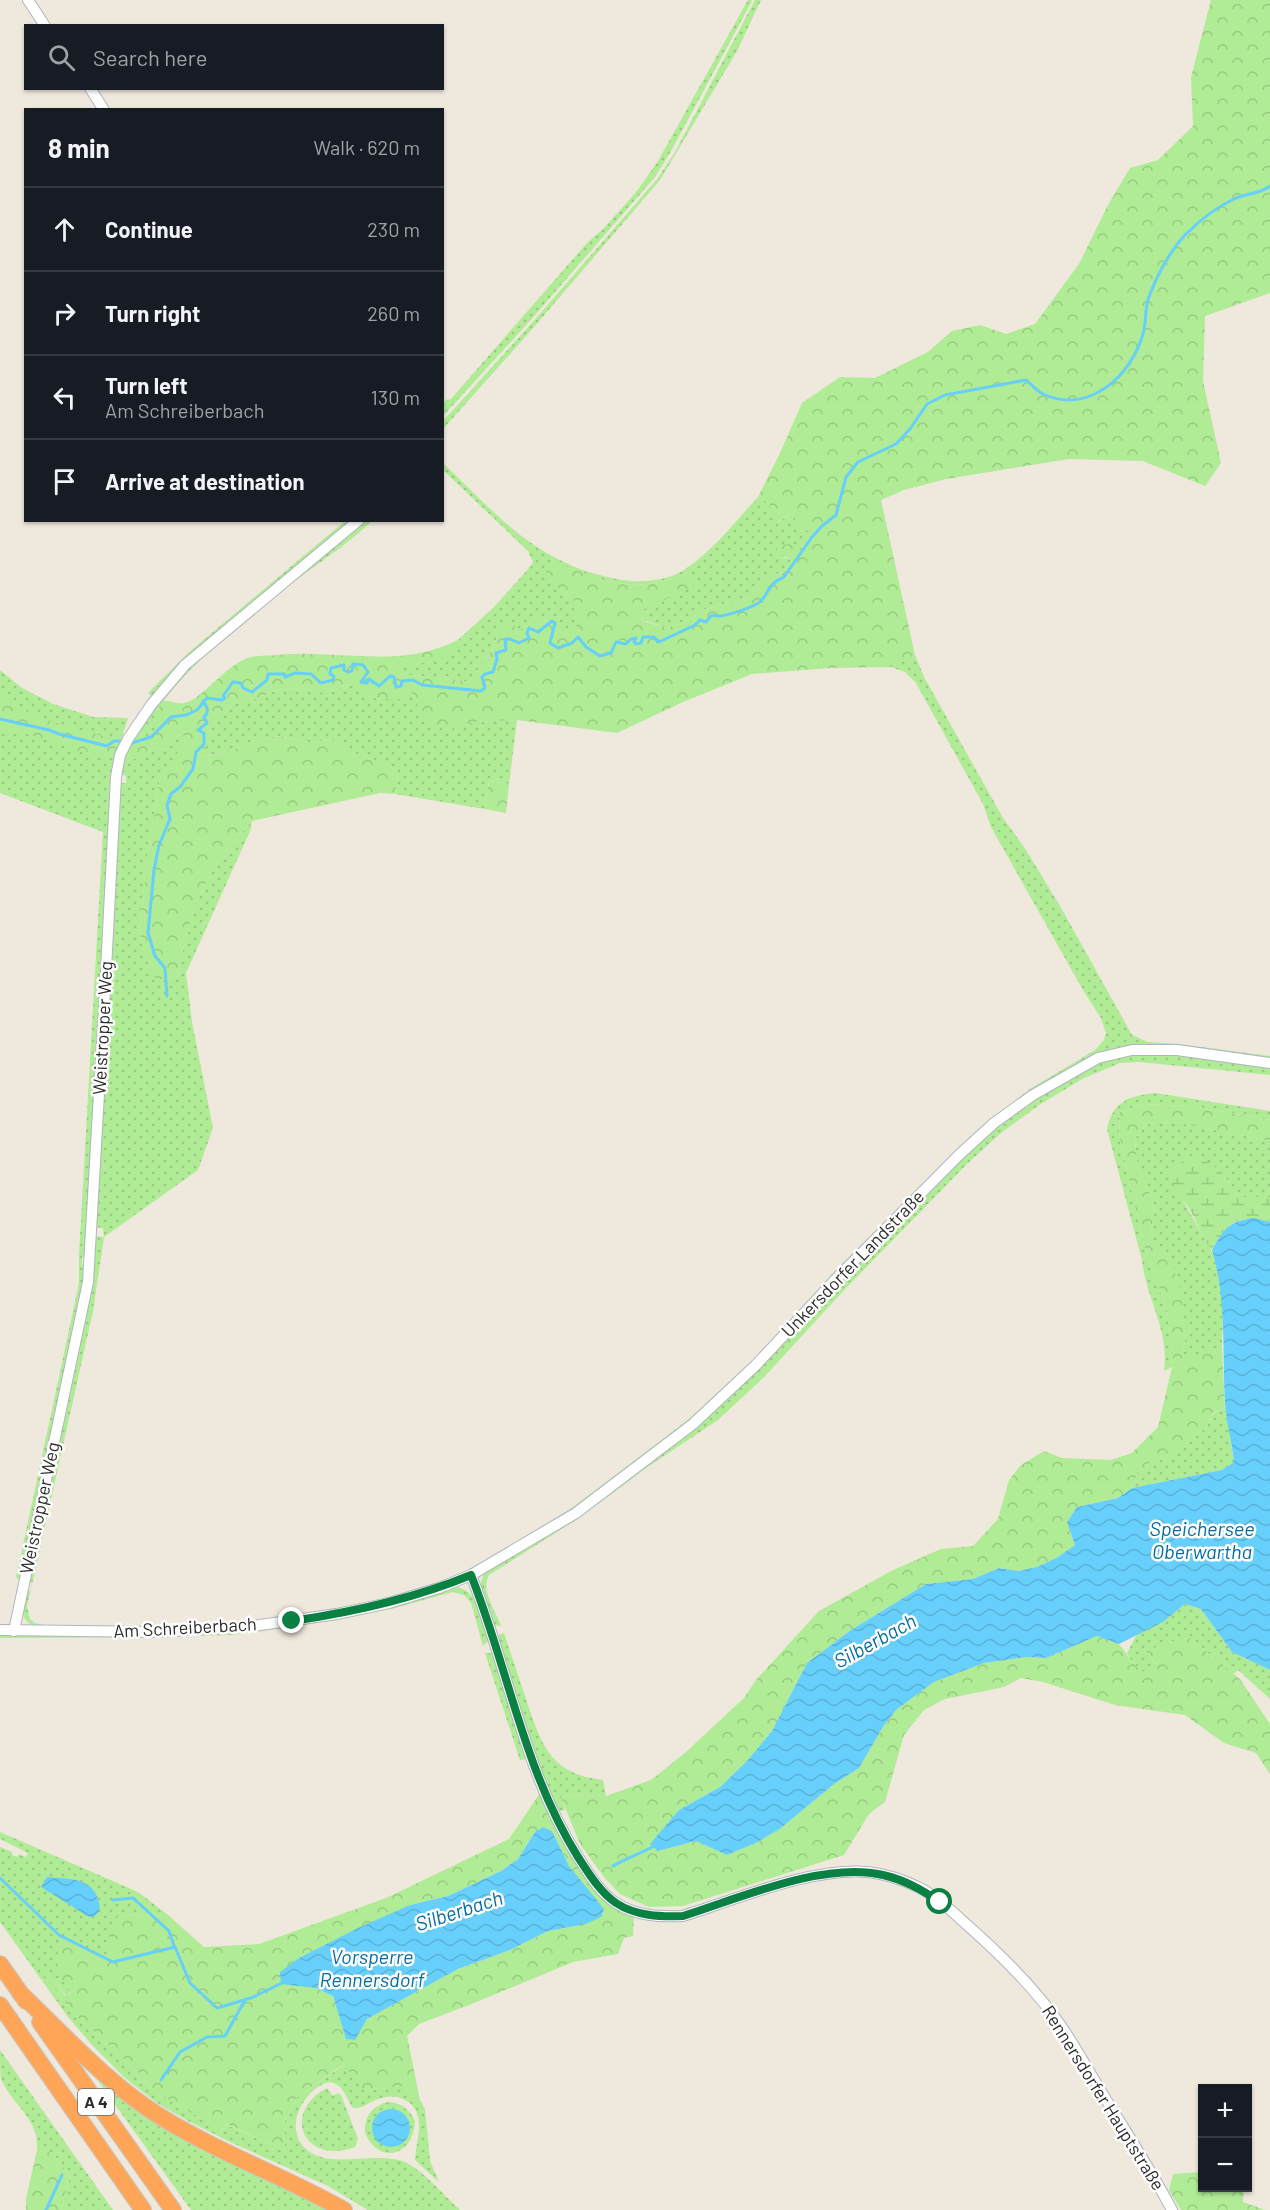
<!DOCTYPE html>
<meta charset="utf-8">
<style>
:root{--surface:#171b24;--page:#20242c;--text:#f1f3f6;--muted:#9ea1a6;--line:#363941}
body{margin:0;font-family:Barlow,sans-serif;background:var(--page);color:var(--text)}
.controls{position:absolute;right:18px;bottom:18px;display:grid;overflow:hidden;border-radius:0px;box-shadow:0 2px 4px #0004}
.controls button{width:54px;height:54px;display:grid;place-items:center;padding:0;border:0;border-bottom:2px solid var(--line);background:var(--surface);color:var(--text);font:30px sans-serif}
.stop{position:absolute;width:18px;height:18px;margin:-14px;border:4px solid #0b8043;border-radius:50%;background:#fff}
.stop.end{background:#0b8043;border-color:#fff;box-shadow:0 2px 6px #0008}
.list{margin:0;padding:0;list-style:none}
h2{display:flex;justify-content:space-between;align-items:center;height:78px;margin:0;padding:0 24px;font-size:26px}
h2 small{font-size:20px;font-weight:400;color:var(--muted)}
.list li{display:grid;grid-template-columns:39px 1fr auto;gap:18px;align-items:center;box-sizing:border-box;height:84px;padding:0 24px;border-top:2px solid var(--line)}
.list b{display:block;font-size:22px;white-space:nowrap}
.list p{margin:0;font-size:20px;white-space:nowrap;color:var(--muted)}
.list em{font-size:20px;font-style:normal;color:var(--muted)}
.icon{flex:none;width:33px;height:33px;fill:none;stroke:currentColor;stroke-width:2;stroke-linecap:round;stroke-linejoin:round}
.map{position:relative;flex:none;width:1270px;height:2210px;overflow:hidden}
.search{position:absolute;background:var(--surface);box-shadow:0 2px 4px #0004;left:24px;top:24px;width:420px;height:66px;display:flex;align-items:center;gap:15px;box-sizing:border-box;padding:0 21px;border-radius:0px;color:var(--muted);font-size:22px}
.panel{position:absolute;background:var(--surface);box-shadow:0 2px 4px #0004;left:24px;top:108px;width:420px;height:414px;border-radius:0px}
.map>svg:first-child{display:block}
.grass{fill:url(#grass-dots)}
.forest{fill:url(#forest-crowns);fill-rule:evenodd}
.wetland{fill:url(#wetland-marsh)}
.water{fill:url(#water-waves)}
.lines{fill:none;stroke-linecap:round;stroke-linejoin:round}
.stream{stroke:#67cffb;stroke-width:3}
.minor-casing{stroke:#b1b4c1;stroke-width:12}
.highway-casing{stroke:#c8c8c8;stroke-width:18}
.minor{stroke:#fff;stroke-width:10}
.highway{stroke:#ffa558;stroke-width:16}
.route{stroke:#0b8043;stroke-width:8}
.labels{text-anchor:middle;stroke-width:5;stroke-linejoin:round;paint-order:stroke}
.shield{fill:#fff;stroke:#6b6b6b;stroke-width:1.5}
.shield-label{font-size:16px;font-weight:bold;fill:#2c2c2c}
.street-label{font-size:18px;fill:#2c2c2c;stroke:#fff}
.water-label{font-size:20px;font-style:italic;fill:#006dac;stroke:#fff}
</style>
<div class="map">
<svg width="1270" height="2210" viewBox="0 0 1270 2210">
<defs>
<pattern id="grass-dots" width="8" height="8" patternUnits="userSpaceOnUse" patternTransform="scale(1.5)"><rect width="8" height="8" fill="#b0eb95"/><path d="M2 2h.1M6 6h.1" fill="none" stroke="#98ca81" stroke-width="1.8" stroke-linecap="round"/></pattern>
<pattern id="forest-crowns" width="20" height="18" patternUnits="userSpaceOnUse" patternTransform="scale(1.5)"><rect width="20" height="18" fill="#b0eb95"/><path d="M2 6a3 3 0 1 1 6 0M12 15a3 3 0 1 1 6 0" fill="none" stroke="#98ca81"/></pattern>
<pattern id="wetland-marsh" width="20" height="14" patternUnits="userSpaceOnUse" patternTransform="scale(1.5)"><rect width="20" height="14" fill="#b0eb95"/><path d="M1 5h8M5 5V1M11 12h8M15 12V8" fill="none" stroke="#98ca81"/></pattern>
<pattern id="water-waves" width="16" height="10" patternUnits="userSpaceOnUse" patternTransform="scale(1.5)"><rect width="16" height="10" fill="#67cffb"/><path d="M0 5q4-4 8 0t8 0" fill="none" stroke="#5ab2d7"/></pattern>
</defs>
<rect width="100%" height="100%" fill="#efe8dd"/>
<g class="grass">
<path d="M748,0H752L751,3L671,151L655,177L529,322L443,416V404L446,400L451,399L587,243L604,228L637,191L658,161Z"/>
<path d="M755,0H761L737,51L660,180L534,327L443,429V421L531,324L658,178L675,152Z"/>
<path d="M443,463C500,518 539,566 622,580C643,583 669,581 687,568C714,549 736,521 758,497L769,503L777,523L795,511L813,532L800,551L783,557L792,559L785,572C765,576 759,577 751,597L703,610L688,621L666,628L644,620L641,614L642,610L689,572C633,596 605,582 552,561L549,580L574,601V616L578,629L567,636L535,617L524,629L498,630C497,650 479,664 470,682L399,674L396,668L398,665L429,662L460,645L458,640L494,607L530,567L533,562L528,551L443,470Z"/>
<path d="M345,521H354L152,697L148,693L188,653Z"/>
<path d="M365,521H372C352,540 329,556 307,572C254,613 195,656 156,711V731L146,738L136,733L182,673Z"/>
<path d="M915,655L924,677L1003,818L1026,850L1060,906L1132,1035L1148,1042L1179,1044L1270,1056V1075L1139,1062L1120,1063L1084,1078L1039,1105L1001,1133L967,1164L846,1288L765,1376L718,1420L649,1466L579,1518L489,1575C480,1590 496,1612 501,1626L493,1625C487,1609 473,1587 486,1572L589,1508L694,1427L758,1368L838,1281L961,1157L1009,1116L1006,1111C968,1135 936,1172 905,1204C867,1243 829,1282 792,1321C716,1404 630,1477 534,1535C505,1553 475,1570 443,1583C356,1616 241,1627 148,1628C127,1628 41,1634 29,1623C18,1615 23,1601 26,1590L30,1591L32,1583L28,1581L66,1396L77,1359L76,1350L91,1282L95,1236L104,1237L103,1228L95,1227L116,838L120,783H126V776L120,774L123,757L140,759L152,748L168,749L178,735L189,736L160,779L148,850L139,931L146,958L157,980L168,979L177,974L195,904L217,862L252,821L251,829L186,973L192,1022L213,1128L198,1170L104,1237L93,1311L33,1580L27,1606L30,1619L35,1623L48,1626L155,1627L232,1623L302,1614L363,1603L408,1592L445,1580L473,1568L572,1508L689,1419L752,1361L832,1274L974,1133L1030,1089L1095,1050L1104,1040L1106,1033L1101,1018L1083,990L991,827L983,804L916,683L905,672L891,667Z"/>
<path d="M0,670L22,688L53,704L93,717L128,718L110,775L113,778L86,1256L82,1257V1265L85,1266L83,1283L20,1580L16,1578L79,1283V1255L103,832L0,793Z"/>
<path d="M352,684C368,701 378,699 401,699L410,691L416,699L423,721L447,730L474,722L517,720L509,784L489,781L485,809L395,794L398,775L390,766L380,764L367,756L351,753L332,740L308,742L278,736L257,740L238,748L203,757L211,730L220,713L236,702L255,699L275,691L300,688L322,693Z"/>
<path d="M1155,1093L1270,1111V1120L1192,1106L1144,1104L1120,1112L1119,1135L1131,1188L1144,1245L1167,1311L1173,1356L1172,1367L1164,1371C1170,1332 1146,1298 1142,1260L1107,1129C1113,1101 1129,1096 1155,1093Z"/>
<path d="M1174,1122L1270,1141V1197H1242L1233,1192C1225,1168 1209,1163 1187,1156L1178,1166L1168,1172C1181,1199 1197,1224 1211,1250C1226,1276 1223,1319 1222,1347L1182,1361L1186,1331L1169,1254L1150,1238L1155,1208L1137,1162L1135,1139L1146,1124Z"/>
<path d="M1225,1406L1234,1462L1223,1470L1132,1488L1138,1471L1153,1461L1172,1458L1183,1445L1205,1429L1212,1415Z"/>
<path d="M454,1587C479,1588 482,1621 489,1640L483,1646L471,1603L464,1595L453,1592L391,1609L338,1620L232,1635L156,1637L0,1638V1633L213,1634Z"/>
<path d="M1185,1604L1201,1609L1232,1652L1270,1670V1699L1238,1670L1234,1674L1190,1638L1147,1651L1156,1665L1143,1672L1131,1660L1127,1653L1137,1634L1163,1622Z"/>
<path d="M504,1633C511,1655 519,1677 526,1699C541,1744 550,1774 603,1780L606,1796L561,1795L565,1810L557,1811L538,1763L496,1636Z"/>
<path d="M485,1653H492L528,1759L520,1760Z"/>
<path d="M0,1832L138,1892L168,1915L118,1916L112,1957L66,1996L50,1973L45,1976L74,2014L135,2069L156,2092L222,2130L225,2124L285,2151L284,2123L297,2097L344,2065L365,2091L402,2086L420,2100L425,2109L430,2161L439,2182L415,2160C416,2140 428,2112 405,2100C397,2095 387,2096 378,2099C369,2102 363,2109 353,2108C347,2100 344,2087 334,2083C317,2076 276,2123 307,2150C332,2171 380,2148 409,2164C427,2175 445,2196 460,2210H368L328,2186L228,2141L188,2121L157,2103L125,2078L93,2046L68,2017L0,1922V1847L12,1852V1855L17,1857L19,1854L26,1857L28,1853L0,1839Z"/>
<path d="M0,2050L113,2210H61L70,2177L53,2153L37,2150C40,2119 12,2105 1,2079C0,2071 0,2058 0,2050Z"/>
<path d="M93,2074L147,2118L180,2137L330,2210H191Z"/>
<path d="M327,2088L333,2096L338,2093L341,2095L358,2139L355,2147C303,2166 281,2112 327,2088Z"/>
<path d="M388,2102C402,2103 409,2109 415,2121C413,2157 379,2165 365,2133C364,2116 372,2106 388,2102Z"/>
</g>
<g class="forest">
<path d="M1211,0H1270V293L1205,316L1203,381L1221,463L1205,486L1143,461L1069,459L946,479L904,490L881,500L915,655L891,667L830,668L752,674L683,702L617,733L517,720L474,722L447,730L422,721L416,699L410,691L401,699C378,699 368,701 351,684L322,693L300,688L275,691L255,699L236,702L220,713L211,730L204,757L238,748L257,740L278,736L308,742L332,740L351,753L367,756L380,764L390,766L398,775L395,794L380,793L252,821L217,862L195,904L177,974L168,979L156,980L146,958L139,931L148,850L160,779L189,736L178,735L168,749L152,748L140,759C126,757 111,758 97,756C66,751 33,727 0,734V692L29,713L76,730L130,741L136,733L146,738L156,731V711L163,701C171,700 177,705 185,703C202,699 226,665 248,658C256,655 267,656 276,655C339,649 398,670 458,640L460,645C445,662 420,664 398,665L396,669L400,674L470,682C479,664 497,650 498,630L507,623H512L516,629H524L535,617L557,616L567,636L577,629L574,616V601L549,580L546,571L552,560C605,582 633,596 689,572L695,585L643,610L641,614L644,621L666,628L688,621L703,610L751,597C760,576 764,576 785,572L791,559L777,553V546L790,544L800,551L813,532L799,529L795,522V511L776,523L769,503L758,497L780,453L802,403L840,377L875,378L928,352L952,331L980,325L1006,334L1035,324L1079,264L1108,205L1130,168L1158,160L1193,126L1191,77Z"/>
<path d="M489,781L509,784L506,813L485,809Z"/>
<path d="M1144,1104L1192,1106L1270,1120V1141L1174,1122L1146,1124L1135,1139L1137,1162L1155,1208L1150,1237L1169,1254L1181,1291L1186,1331L1182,1360L1222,1347L1225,1406L1212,1414L1205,1429L1183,1445L1172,1458L1153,1461L1138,1471L1132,1488L1118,1498L1077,1507L1067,1522L1075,1545L1058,1557L1037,1567L1018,1571L999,1568L973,1579L926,1584L851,1630L807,1663L772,1731L747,1761L720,1787L679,1810L658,1851L696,1841L727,1855L758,1842L781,1828L834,1784L859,1768L883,1727L896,1710L934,1682L984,1663L1027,1657L1046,1658L1097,1636L1119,1644L1131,1660L1143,1672L1156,1664L1146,1651L1172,1641L1190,1638L1240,1679L1270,1724V1774L1256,1753L1224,1743L1185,1715L1115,1705L1043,1682L1021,1678L1004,1687L945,1699L924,1710L904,1735L885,1802L869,1814L844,1855L683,1906L649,1907L620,1894L604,1877L580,1844L560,1795L606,1796L651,1780L686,1752L744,1698L756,1680L819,1611L893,1570L941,1549L973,1546L998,1519L1009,1480L1021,1465L1044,1451L1062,1458L1111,1460L1132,1453L1158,1427L1172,1367L1173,1356L1167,1311L1144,1245L1131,1188L1119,1135L1120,1112Z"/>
<path d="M540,1793L570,1853L634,1915L633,1936L624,1938L618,1954L573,1962L474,2003L419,2024L407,2036L420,2100L402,2086L365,2091L343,2065L297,2097L284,2123L285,2151L226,2124L221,2130L156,2092L135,2069L74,2014L45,1976L50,1972L65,1996L71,1993L55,1968L60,1938L111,1957L109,1936L118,1916L168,1915L204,1947L259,1944L386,1898L509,1839ZM543,1827L552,1831L569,1866L586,1889V1924L548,1931L510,1950L458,1969L367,2019L354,2040L346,2038L333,1996L316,1988L410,1905L448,1896L501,1871L518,1859L535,1832Z"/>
<path d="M37,2150L53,2153L70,2177L61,2210H26V2199Z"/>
<path d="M1202,2172V2188H1244L1243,2202L1265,2210H1181L1169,2190L1173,2174Z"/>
</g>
<path class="wetland" d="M1187,1156C1208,1157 1226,1172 1233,1192L1242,1197H1270V1222C1237,1214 1227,1222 1212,1250C1201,1237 1197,1220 1188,1207C1180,1195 1172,1186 1168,1172L1178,1166Z"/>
<g class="water">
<path d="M1254,1218L1270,1222V1670L1232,1652L1201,1609L1185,1604L1163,1622L1119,1644L1097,1636L1046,1658L1027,1657L984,1663L934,1682L896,1710L883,1727L859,1768L834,1784L781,1828L758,1842L727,1855L696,1841L658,1851L650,1844L679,1810L720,1787L747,1761L772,1731L807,1663L851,1630L926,1584L973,1579L999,1568L1018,1571L1037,1567L1058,1557L1075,1545L1067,1522L1077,1507L1118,1498L1132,1488L1222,1470L1234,1462C1232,1442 1226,1422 1225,1402C1222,1351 1227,1300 1212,1250C1224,1229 1228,1221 1254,1218Z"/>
<path d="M543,1827L552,1831L569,1866L604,1909L601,1917L586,1924L548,1931L510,1950L458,1969L367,2019L355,2040L346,2039L333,1996L316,1988L281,1984L280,1972L299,1958L358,1928L410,1905L448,1896L501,1871L518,1859L535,1832Z"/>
<path d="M47,1877C69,1879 94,1877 99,1903C100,1909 100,1911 95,1916L89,1917L41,1887Z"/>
<circle cx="391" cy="2128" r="19"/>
</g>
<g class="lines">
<g class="stream">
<path d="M0,719L49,730L59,734L107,746L114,741H120"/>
<path d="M132,743L151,737L171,717L186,715L197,710L207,698L222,700L225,698L223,696L233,682L241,683L243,688L252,692L267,680L268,674H284L285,677L295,673L311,674L321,683L333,680L334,676L330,674L331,668L344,665V670L348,672L352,671L353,664L363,665L368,672L361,682L367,683L369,679L379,686L390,676L394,677L396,687L401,686L402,681L413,680L422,685L481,691L485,688L482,677L485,674L493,672L497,659L496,653L506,650L505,639H510L519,643L529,638L527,633L529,628L538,632L552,621L555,623L550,643L558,648L572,643L578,637L586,647L600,656L611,653L616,642L626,644L631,639L636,638L634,642L636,644L641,643L643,637H654L659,642L695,625L700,620L706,622L711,616C714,615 717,616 720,616C729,615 755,607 761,601C770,591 769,583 784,577L812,537L822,526L836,515L846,477L858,462L896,444L910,429L927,404L945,395L1026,380C1031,384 1037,391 1043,394C1089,415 1131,376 1143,334C1147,321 1144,306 1150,294C1158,274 1170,251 1185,235C1199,221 1218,206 1236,198C1248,193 1260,194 1270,186"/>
<path d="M167,996L165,968L155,956L148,933L154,870L159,845L170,819L167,805L171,794L180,787L193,769L196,752L204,744V733L198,730L207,723L204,717C210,711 207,707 203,701"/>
<path d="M613,1866C626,1858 640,1854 654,1846"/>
<path d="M0,1878L59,1935L113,1962L175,1947L190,1983L217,2008L251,1998L282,1983"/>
<path d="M113,1900L133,1898L169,1931L174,1946"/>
<path d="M161,2080L180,2052L207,2037L225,2036L245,2000"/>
<path d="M46,2210L62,2175"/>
</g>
<g class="minor-casing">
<g id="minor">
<path d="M28,0L45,26"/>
<path d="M90,88L104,110"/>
<path d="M471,1575C508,1668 524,1772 578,1857C589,1874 599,1892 616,1903C636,1916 660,1917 683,1916C737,1899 811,1867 868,1872C885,1874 904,1880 920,1888C937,1897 952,1911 966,1924C1000,1954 1033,1986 1059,2023C1075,2046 1088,2070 1102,2093C1126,2132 1151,2170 1172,2210"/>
<path d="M0,1630L155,1632L253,1626L337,1614L389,1603L439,1588L471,1575L576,1513L693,1424L756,1365L836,1279L959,1155L994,1123L1033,1095L1098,1058L1132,1050H1177L1270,1063"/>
<path d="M14,1631L88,1282L104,1009L116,777L120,755L128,739L151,705L185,665L359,520"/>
</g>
</g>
<g class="highway-casing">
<g id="highway">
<path d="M0,1964L26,2001"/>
<path d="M20,1993C65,2036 108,2084 161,2117C219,2153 284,2176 344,2210"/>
<path d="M0,2005L143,2210"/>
<path d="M40,2022L173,2210"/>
</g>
</g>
<use href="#minor" class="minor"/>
<use href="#highway" class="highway"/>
</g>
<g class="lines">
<path class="route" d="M292,1621C354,1612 413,1599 471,1575C508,1668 524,1771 578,1857C589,1874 600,1892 616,1903C636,1916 660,1917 683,1916C740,1898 824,1861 883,1875C905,1880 922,1890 940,1902"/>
</g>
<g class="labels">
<rect class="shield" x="78" y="2089" width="36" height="26" rx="4.5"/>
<g class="shield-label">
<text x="96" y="2108">A 4</text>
</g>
<g class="street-label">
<text transform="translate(103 1028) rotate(-87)" y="6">Weistropper Weg</text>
<text transform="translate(853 1264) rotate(-46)" y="6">Unkersdorfer Landstraße</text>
<text transform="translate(40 1508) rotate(-78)" y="6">Weistropper Weg</text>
<text transform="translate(185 1628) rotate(-3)" y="6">Am Schreiberbach</text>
<text transform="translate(1103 2098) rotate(58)" y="6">Rennersdorfer Hauptstraße</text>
</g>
<g class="water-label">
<text x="1202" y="1536">Speichersee<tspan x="1202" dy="23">Oberwartha</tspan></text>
<text transform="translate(875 1641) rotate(-29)" y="7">Silberbach</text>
<text transform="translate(459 1911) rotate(-18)" y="7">Silberbach</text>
<text x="372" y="1964">Vorsperre<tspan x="372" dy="23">Rennersdorf</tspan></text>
</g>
</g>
</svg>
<div class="controls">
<button>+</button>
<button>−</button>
</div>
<div class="stop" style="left:940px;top:1902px"></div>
<div class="stop end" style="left:292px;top:1621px"></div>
<div class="search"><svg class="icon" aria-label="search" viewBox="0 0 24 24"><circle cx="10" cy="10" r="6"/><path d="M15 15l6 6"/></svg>Search here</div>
<section class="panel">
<h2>8 min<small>Walk · 620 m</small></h2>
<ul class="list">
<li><svg class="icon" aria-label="ahead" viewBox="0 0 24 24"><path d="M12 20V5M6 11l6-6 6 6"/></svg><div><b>Continue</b></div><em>230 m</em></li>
<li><svg class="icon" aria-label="right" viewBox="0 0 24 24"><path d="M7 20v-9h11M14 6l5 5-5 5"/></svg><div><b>Turn right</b></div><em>260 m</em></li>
<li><svg class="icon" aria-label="left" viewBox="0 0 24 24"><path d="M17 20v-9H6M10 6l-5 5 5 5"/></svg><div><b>Turn left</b><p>Am Schreiberbach</p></div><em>130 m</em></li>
<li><svg class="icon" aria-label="arrive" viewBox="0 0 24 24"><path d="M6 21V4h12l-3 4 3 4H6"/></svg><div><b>Arrive at destination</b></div></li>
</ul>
</section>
</div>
